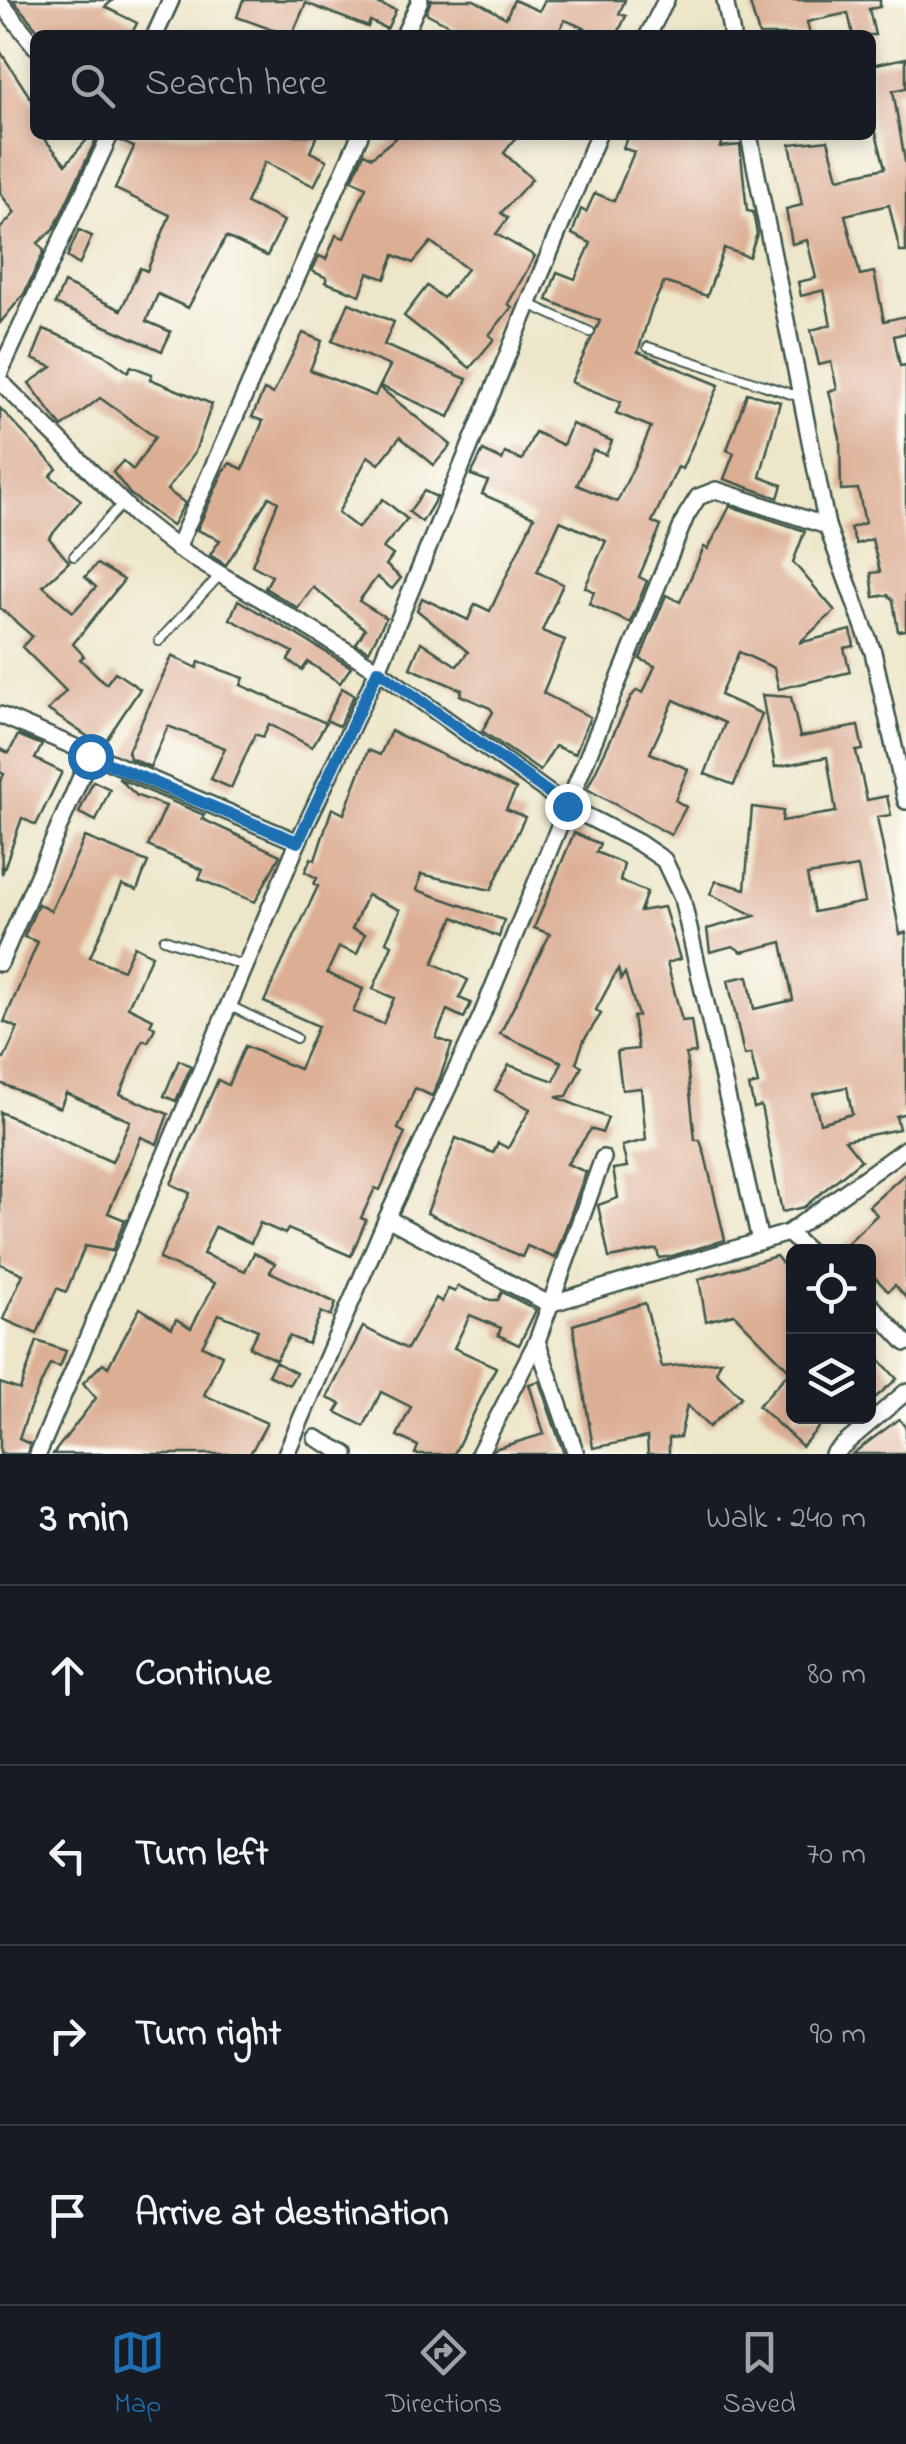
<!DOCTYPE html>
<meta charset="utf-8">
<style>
:root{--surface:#171b24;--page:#242831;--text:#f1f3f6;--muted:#9ea1a6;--line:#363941;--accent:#1f6fb2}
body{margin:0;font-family:"Indie Flower",sans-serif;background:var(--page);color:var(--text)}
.controls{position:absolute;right:30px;bottom:30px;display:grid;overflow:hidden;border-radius:15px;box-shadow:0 5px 15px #0003}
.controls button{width:90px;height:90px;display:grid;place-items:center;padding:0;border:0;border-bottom:2px solid var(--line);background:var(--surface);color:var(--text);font:50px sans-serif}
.stop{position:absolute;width:30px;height:30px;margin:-22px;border:8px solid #1f6fb2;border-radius:50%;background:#fff}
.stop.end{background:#1f6fb2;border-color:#fff;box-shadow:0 2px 10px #0008}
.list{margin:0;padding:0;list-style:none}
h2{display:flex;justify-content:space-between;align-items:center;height:130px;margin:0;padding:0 40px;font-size:42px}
h2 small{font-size:32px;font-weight:400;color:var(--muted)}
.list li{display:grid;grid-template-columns:65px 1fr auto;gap:30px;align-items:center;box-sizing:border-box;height:180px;padding:0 40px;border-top:2px solid var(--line)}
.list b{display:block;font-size:38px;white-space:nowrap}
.list em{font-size:32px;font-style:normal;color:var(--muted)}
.icon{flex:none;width:55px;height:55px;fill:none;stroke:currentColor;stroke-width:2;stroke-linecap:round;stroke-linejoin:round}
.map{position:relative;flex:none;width:906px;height:1454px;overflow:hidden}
.search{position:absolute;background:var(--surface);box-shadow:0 5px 15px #0003;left:30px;right:30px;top:30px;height:110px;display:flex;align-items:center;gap:25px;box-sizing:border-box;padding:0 35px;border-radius:15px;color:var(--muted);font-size:38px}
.sheet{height:850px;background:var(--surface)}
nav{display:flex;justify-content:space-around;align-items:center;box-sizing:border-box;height:140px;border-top:2px solid var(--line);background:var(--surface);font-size:28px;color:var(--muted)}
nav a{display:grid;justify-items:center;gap:5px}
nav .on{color:var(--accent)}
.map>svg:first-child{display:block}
.building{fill:#dcae94;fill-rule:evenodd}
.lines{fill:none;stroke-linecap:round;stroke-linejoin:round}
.service-casing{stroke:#3e564a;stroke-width:12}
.minor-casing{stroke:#3e564a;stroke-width:20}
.service{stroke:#fff;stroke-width:8}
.minor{stroke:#fff;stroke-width:15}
.route{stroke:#1f6fb2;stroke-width:12}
</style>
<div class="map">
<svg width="906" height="1454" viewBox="0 0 906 1454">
<rect width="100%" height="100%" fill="#fdfcf7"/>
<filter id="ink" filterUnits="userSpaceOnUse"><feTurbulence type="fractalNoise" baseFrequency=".01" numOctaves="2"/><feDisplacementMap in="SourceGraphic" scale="20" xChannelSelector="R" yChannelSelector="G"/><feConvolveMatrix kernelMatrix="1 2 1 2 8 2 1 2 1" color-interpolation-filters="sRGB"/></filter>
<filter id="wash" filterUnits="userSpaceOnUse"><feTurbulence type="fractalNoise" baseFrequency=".0048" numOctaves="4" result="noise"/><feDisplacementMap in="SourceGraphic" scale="40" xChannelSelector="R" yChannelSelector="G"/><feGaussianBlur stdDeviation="2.25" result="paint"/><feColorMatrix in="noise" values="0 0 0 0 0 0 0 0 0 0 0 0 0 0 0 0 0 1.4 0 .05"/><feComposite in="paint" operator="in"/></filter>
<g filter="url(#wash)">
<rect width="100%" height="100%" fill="#ede6c9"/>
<g id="blocks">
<g class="building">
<path d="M13,0H113L105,7L137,23L131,35H42Z"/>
<path d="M243,0H367L396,10L387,29L370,21L368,27L306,3L292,35H275L276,31L237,17Z"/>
<path d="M431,0H474L506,18L514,0L539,11L545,0H625L619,14L626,16L617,35H601L565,20L557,35H468L426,13Z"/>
<path d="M749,0H880V7L869,9L875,35H853L848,13L807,22L810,35H759Z"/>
<path d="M0,51L35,105V135H41L66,164L91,135H98L54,229L38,243L44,251L24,294L0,323V229L15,213L0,193Z"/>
<path d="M906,58V88L893,91L906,167V252H900L889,205L845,215L860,275L874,272L884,321L906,316V333L894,336L900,366L906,365V630L898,631L893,600L888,595L874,597L871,573L880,572L872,539L856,544L850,528L865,523L858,489L841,490L840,438L829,391L837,389L831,362L819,365L811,330L831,325L824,290L801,296L798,282L816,278L807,240L792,244L786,209L802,205L790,144L828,140L838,178L885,168L871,113V65Z"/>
<path d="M121,135H317L310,152L327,160L314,186L265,162L246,203L284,221L267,256L226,237L188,308L158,294L146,321L171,332L162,351L55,304L64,283L121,310L140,268L147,271L170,215L115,189L134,147L120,141Z"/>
<path d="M399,135H518L504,153L532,179L501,213L508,218L496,234L535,256L508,304L512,307L489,335L494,339L470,368L404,316L427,286L443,298L467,269L431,242L413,263L394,255L385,279L368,273L360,295L325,282L327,278L312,271L319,256L326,259L336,235L344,238L366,187L352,180L364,153L372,157Z"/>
<path d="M628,135H726L720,147L740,145L747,211L753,212L757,234L749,257L724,248L707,296L664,282L651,310L638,352L719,385L682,469L678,467L652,522L661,526L639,577L647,581L630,623L589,604L594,592L585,587L606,541L560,521L537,572L563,584L542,631L565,640L543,693L590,717L575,754L555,746L540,771L482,731L493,712L490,708L460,695L462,690L410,668L421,642L457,666L468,652L417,610L422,598L468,620L475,604L490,611L534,517L482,494L488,481L471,475L483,451L502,460L505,453L522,460L535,432L563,445L572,424L612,441L606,455L593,450L577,485L617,502L641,451L651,427L616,413L621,402L571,382L600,321L547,300L557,272L575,279L591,243L572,234L581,209L586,212L595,193L614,201L634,152L623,148Z"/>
<path d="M79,230L92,236L79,265L67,257Z"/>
<path d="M349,303L394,322L384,345L467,379L449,417L380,386L390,366L332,341Z"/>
<path d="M44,329L103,354L128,372L131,366L152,374L150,379L212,404L195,452L167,490L185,503L172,526L130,494L113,472L123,461L133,470L155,437L100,398L62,427L29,383L52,367L32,359Z"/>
<path d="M303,333L322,341L310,370L375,396L379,387L451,445L434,465L400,437L379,464L368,456L338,513L358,528L383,499L407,519L383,548L393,555L386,565L401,578L392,589L377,577L359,601L386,618L369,651L356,644L365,629L313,587L298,608L265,588L272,576L252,565L278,502L269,497L226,565L210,555L220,540L197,530L224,470L230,463L243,469L263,421L252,417L264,390L273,394Z"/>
<path d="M747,393L780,402L760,477L782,485L778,498L724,479L734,453L727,450Z"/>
<path d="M0,408L57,469L50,476L81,500L49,538L69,562L43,586L73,612L96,587L85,577L97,564L124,580L73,644L84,656L80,659L106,684L115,672L140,689L102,746L48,710L66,691L22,647L32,636L0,608Z"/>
<path d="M424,491L437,497L422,522L409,512Z"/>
<path d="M730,506L805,531L793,562L835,611L799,643L851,630L854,646L844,648L850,672L779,689L774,668L739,652L720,695L762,714L734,785L705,774L725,723L674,700L650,753L688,769L675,800L686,807L671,835L587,789L631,697L637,690L643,693L655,666L640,659L666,595L680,602L704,547L708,549Z"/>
<path d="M238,600L351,667L340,683L308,662L302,670L288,660L293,652L230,619Z"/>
<path d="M172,656L197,668L199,662L244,678L241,685L326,723L312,747L269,724L263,737L255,734L231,788L211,779L225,748L168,726L150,767L130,758L128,751Z"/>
<path d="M342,688L354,695L339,726L326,720Z"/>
<path d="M762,695L791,697L800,737L858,726L863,750L856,751L867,800L887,796L891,815L877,817L900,934L906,932V1113L896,1116L899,1129L845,1140L861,1160L804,1207L782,1212L761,1106L754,1108L749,1086L758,1084L751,1054L744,1055L728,980L748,976L754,1009L793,1000L782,942L742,952L733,946L710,952L707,929L755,916L710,894L716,881L745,889L752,807L783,811L782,821L836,812L827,757L775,767ZM858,867L865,902L814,912L807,875ZM847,1087L852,1114L820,1123L813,1094Z"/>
<path d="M391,731L516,789L506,809L525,817L491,890L421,874L417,890L504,920L499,937L454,917L433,963L468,980L459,998L471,1003L464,1018L447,1010L436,1038L452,1044L440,1078L432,1096L415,1088L398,1129L405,1133L380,1190L375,1188L361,1218L366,1220L351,1256L288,1229L285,1234L260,1223L251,1243L215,1227L203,1254L245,1271L254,1253L275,1263L270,1272L336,1303L331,1316L321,1312L308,1344L289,1336L276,1360L249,1347L258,1330L219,1314L202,1346L222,1355L204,1395L267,1423L250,1454H53L96,1398L83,1383L103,1363L108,1367L140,1308L172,1328L176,1319L191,1328L215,1283L159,1259L190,1193L171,1184L218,1080L228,1085L245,1046L299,1069L318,1026L264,1002L318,886L314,884L317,878L305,872L311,858L315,860L332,808L344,814L368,750L380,755ZM367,895L400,910L386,942L392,945L373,989L394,998L383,1024L353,1012L363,989L327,973L339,947L357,954L365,934L352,929Z"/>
<path d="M18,735L42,745L35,759L62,772L36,825L22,818L2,874L0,782L4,774L0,772V749L9,753Z"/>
<path d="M118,778L204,815L202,819L280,855L255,902L199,879L203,870L148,846L166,806L137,796Z"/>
<path d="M93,781L110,789L96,821L79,813Z"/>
<path d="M574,833L600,844L596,852L624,864L620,881L647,892L640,911L664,907L680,959L667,963L682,1021L691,1020L696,1053L686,1054L695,1140H700L705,1155L725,1240L672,1256L659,1258L657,1249L609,1258L598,1205L618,1198L613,1169L627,1167L622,1146L646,1140L641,1088L622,1090L617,1051L638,1049L633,1017L638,1016L625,973L621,979L618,969L596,1010L601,1014L584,1040L576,1063L582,1066L567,1096L556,1097L608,1118L602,1133L591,1129L567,1164L586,1172L555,1258L527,1246L522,1257L427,1213L456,1138L493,1153L498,1143L508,1148L530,1109L495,1090L509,1065L554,1081L562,1062L500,1034L550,934L534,928Z"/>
<path d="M85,837L148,862L137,890L122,885L90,957L123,970L134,946L152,955L128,1007L153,1019L150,1025L155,1028L148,1042L143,1040L120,1094L168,1114L157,1144L141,1137L108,1213L125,1220L112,1251L85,1246L66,1292L57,1288L37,1334L3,1319L23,1274L0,1264V1112L112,1162L130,1121L66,1093L60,1108L0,1083V1057L4,1059L18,1028L4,1022L38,942L24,937L38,904L51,911Z"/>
<path d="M179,1060L191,1066L176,1101L164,1096Z"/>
<path d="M906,1173V1298L895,1285L888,1291L868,1270V1252H838L877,1215L869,1206Z"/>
<path d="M794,1255V1416H829L802,1446L758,1406L790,1371L734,1314L706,1321L699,1279L776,1256L785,1267Z"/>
<path d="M458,1286L490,1300H498L502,1292L536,1310L519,1345L498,1335L501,1328L470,1315L454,1348L496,1367L454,1454H415L418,1446L397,1436L411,1407L381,1392L364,1426L336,1412L341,1404L327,1398L363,1327L407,1349L436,1298L442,1302L448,1289L455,1292Z"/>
<path d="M645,1303L662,1367L721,1361L716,1372L741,1397L709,1427L687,1405L680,1437L669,1438V1454H648L647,1437L593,1448L573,1325Z"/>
<path d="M37,1341L66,1351L60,1367L50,1364L29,1410L19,1439L30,1444L27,1454H0V1383L20,1390Z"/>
<path d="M868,1347L897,1379L868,1404Z"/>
<path d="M275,1362L296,1373L289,1385L268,1375Z"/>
<path d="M539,1381L564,1454H492L494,1449L544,1434L529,1384Z"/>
<path d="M899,1419L906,1428V1454H852Z"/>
</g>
</g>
</g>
<g filter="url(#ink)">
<use href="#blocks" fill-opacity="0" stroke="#3e564a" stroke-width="2.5"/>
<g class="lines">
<g class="service-casing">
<g id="service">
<path d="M529,304L590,332"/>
<path d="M648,347L800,397"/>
<path d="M74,556L122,504"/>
<path d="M159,641L220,575"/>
<path d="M164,939L245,966"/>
<path d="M228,1005L296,1038"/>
</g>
</g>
<g class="minor-casing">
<g id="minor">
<path d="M725,0L732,35"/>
<path d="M0,2L35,46"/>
<path d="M155,35L171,0"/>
<path d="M404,35L420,0"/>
<path d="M648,35L666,0"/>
<path d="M749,135L827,526L873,652L906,801"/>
<path d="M0,372L110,135"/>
<path d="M0,381L135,515L177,548L378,670L567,806L639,843L664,860L682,898L760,1241"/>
<path d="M177,548L360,135"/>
<path d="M0,715L298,842"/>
<path d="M0,963L90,756"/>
<path d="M387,1218L549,1304L788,1233L906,1148"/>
<path d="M788,1233L809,1252"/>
<path d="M868,1302L906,1343"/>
<path d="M537,1341L576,1454"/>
<path d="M316,1438L346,1454"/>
<path d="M38,1454L298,842L378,670L598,135"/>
<path d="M286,1454L387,1218L481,1017L686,516L698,497L716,490L827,526"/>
<path d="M479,1454L537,1341L603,1158"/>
<path d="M833,1454L906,1392"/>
</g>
</g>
<use href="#service" class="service"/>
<use href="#minor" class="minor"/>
</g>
</g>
<g class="lines" filter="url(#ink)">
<path class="route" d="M90,756L298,842L378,670L567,806"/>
</g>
</svg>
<div class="controls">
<button><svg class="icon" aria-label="locate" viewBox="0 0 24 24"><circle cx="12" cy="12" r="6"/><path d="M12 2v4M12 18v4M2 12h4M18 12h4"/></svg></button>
<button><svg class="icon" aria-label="layers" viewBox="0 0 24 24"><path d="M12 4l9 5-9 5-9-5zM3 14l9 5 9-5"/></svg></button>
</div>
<div class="stop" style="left:90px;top:756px"></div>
<div class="stop end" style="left:567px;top:806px"></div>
<div class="search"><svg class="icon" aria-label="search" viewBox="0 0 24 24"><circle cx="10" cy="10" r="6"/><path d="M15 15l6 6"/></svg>Search here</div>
</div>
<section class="sheet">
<h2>3 min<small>Walk · 240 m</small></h2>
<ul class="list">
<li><svg class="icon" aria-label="ahead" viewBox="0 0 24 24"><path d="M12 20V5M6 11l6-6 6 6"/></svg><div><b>Continue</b></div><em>80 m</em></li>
<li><svg class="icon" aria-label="left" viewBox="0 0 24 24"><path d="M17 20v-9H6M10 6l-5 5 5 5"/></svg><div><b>Turn left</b></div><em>70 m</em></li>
<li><svg class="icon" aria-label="right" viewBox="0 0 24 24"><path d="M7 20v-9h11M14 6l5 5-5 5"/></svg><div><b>Turn right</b></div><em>90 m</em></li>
<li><svg class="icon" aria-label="arrive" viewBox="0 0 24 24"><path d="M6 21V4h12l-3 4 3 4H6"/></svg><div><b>Arrive at destination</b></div></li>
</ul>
</section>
<nav>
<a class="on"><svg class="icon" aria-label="map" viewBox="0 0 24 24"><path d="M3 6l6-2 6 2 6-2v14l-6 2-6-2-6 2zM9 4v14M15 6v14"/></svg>Map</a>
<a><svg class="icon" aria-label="directions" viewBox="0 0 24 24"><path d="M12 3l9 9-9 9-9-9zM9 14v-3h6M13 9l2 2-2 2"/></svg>Directions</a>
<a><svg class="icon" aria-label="saved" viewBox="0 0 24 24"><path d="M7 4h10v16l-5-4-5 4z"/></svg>Saved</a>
</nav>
